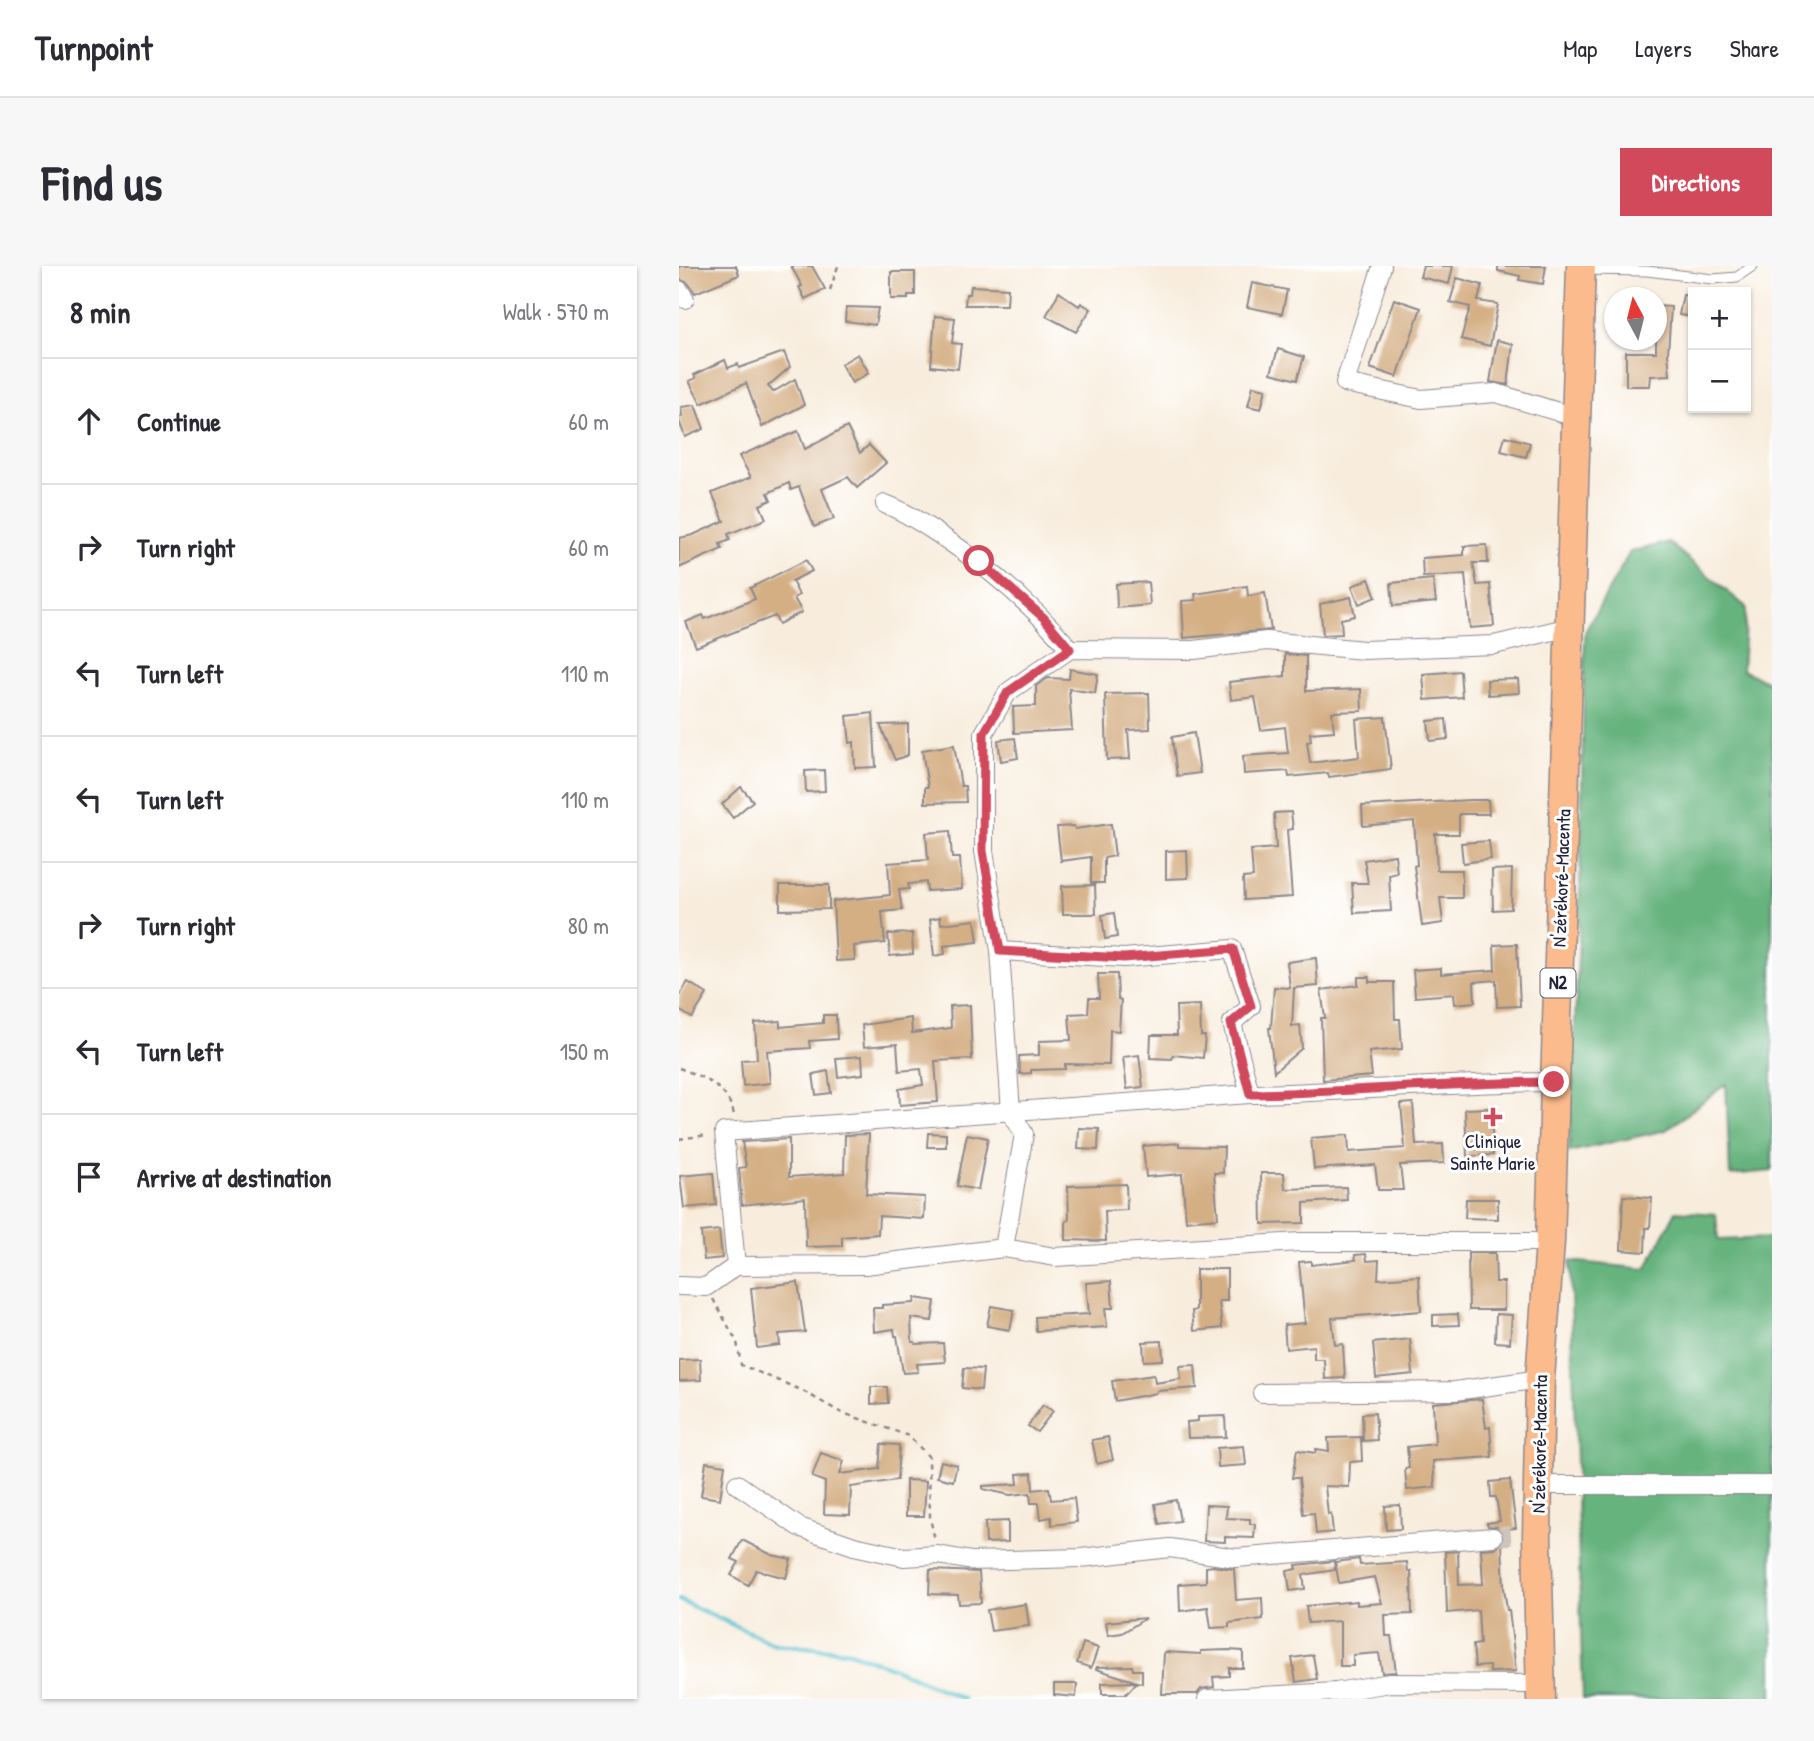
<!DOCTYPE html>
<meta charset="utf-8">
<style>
:root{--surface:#fff;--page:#f7f7f7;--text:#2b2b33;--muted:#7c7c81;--line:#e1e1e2;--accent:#d1495b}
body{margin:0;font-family:"Patrick Hand",sans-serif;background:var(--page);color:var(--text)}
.controls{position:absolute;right:21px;top:21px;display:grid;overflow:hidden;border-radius:0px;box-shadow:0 2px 5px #0004}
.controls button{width:63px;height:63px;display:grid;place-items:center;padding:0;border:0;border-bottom:2px solid var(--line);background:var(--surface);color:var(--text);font:35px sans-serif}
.compass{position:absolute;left:925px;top:21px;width:63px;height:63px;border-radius:50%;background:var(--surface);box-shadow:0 2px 5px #0004;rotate:353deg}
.stop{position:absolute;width:21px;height:21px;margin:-16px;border:5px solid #d1495b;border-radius:50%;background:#fff}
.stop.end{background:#d1495b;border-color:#fff;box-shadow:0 2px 7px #0008}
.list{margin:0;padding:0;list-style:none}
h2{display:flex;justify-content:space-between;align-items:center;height:91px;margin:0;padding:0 28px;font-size:30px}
h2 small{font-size:23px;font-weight:400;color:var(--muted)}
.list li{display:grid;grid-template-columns:46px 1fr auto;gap:21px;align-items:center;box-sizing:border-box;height:126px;padding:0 28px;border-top:2px solid var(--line)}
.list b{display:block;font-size:26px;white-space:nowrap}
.list em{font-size:23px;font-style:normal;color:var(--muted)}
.icon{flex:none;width:38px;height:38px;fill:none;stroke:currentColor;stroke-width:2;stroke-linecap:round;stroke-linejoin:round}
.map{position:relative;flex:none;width:1093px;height:1433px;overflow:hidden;border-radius:0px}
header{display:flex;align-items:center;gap:42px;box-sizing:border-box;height:98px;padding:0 35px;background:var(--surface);border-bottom:2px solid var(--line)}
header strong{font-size:33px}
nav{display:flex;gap:38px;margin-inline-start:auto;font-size:24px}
.intro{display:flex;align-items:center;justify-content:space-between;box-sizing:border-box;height:168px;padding:0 42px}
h1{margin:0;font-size:49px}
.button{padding:18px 32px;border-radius:0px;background:var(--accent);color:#fff;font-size:24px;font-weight:700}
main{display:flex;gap:42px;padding:0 42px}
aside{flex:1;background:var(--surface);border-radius:0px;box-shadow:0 2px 5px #0004}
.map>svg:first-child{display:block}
.forest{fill:#66b37e;stroke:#446a5c;stroke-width:2}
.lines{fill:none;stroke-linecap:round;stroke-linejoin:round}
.stream{stroke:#53bfce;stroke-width:4.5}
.building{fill:#d4af84}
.minor-tunnel{stroke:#cdc4bd;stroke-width:18;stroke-dasharray:18 9;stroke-linecap:butt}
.service-casing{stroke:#8d888c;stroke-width:11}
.minor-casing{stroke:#8d888c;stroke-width:20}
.trunk-casing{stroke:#8d888c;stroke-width:31}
.path{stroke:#8d888c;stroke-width:2.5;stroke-dasharray:5 5;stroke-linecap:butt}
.service{stroke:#fff;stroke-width:9}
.minor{stroke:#fff;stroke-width:18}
.trunk{stroke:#fbbb8d;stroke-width:28}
.route{stroke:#d1495b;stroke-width:9}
.poi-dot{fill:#d1495b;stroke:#fff;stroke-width:2.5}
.labels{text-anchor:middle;stroke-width:6;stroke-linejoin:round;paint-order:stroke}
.shield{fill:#fff;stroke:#646476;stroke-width:2}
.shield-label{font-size:18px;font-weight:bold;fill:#22223b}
.street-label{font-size:19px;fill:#22223b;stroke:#fff}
.poi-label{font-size:19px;fill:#22223b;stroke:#fff}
</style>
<header>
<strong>Turnpoint</strong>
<nav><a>Map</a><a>Layers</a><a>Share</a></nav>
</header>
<div class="intro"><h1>Find us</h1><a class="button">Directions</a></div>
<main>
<aside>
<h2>8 min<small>Walk · 570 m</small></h2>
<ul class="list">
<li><svg class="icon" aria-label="ahead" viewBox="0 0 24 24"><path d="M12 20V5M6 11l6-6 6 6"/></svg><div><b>Continue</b></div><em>60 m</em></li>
<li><svg class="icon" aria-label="right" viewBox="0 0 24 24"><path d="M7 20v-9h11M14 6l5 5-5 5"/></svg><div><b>Turn right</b></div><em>60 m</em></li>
<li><svg class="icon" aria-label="left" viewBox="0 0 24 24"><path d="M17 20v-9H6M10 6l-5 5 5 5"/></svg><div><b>Turn left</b></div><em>110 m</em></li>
<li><svg class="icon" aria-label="left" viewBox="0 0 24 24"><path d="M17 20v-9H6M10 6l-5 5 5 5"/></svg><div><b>Turn left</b></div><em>110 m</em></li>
<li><svg class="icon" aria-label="right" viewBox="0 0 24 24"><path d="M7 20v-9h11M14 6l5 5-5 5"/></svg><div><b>Turn right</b></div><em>80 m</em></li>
<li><svg class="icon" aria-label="left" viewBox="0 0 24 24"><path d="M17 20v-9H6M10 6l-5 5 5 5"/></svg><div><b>Turn left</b></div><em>150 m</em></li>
<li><svg class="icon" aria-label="arrive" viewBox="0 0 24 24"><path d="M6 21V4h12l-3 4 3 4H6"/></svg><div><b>Arrive at destination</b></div></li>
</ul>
</aside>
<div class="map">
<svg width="1093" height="1433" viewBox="0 0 1093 1433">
<rect width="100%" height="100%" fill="#fff"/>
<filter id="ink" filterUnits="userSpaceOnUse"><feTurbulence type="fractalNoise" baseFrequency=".0143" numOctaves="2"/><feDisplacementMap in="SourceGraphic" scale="14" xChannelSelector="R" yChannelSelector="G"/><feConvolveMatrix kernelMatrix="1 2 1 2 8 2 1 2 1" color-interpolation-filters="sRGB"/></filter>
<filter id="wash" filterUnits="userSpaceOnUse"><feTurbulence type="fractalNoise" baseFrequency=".00686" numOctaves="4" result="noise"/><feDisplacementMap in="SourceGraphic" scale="28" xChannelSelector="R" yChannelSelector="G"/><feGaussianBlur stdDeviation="1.57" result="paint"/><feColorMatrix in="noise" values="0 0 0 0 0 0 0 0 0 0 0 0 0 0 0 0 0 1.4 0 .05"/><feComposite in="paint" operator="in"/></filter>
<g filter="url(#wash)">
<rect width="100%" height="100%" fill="#f8eddd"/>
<g class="forest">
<path d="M989,276L1067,341L1063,404L1093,418V905L1051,909L1047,818L987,864L890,886L900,669L906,366L951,286Z"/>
<path d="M997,945L1037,948L1039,974L1093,972V1433H904L891,995L967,1003Z"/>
</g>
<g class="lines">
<path class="stream" d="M0,1334L96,1378L168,1385L215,1402L284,1433"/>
</g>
<g id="blocks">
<g class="building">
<path d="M0,0H57L60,9L16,27L9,17L0,13Z"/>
<path d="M112,0H133L146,23L126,33L120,21L123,20Z"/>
<path d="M744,0H774L770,18L741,11Z"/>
<path d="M819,0H867L864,18L840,14L841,10L819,5Z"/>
<path d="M212,6H236V29H229V33H212Z"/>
<path d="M778,12L803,19L799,35L819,38L811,80L782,73L791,41L771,36Z"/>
<path d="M573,17L608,24L603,48L568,41Z"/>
<path d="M292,20L329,22L328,39H286L287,28H291Z"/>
<path d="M380,26L400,40L402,37L412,43L397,66L367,50Z"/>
<path d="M1004,29L1014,30V51L1000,49Z"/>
<path d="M715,33L742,42L718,111L691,102Z"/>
<path d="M977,40L992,41L989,87L991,109L972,110L971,120H947V86H977Z"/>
<path d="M167,41L199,42L196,59L166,55Z"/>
<path d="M256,50L276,52L273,77L282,78L279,103L252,100Z"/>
<path d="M818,74L834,78L829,119L811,116Z"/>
<path d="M599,83L625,91L618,114L592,107Z"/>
<path d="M105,86L111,101L89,120L94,126L116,113L125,139L83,161L67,117L22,138L10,115L17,112L15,109L46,94L49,102L59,98L60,102Z"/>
<path d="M179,88L190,107L173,117L162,98Z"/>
<path d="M574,120L587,123L582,143L569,140Z"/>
<path d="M16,139L25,163L6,171L0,155V152L3,150L2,141Z"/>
<path d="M168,161L181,187L190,179L207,197L178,222L169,211L143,223L155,253L135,261L120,221L112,224L110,217L89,227L92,234L81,239L87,253L49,268L51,274L41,278L43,283L0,302V272L14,269L45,255L33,227L72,211L60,190L119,165L126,183Z"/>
<path d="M826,170L851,177L847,191L822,185Z"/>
<path d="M808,279L809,297H794L798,319L811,318L815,360L791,362L786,308L744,311L743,292L785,289V280Z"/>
<path d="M127,294L133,305L113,315L120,329L115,332L123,346L100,358L96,350L17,381L7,356L24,349L26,353L76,333L71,322Z"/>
<path d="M690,313L697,331L680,338L673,320Z"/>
<path d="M754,313L757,336L714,340L712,317Z"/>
<path d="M469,316L471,339L438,342L437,318Z"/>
<path d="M568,320L569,330L586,327L592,364L505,372L503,335L517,334L516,328Z"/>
<path d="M672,331L676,350L662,353L663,368L644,369L641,338Z"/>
<path d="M606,388L627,390V425L682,423L683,445L653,446L655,465L631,467L632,475L628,476L631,497L680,491L677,453L706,451L712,503L650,511L649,507L610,511L609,505L565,508L564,490L609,487L606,461L582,464L576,431L552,434L550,416L606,410Z"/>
<path d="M391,403L419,408L416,427L390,423L393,464L335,467L334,441L357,440V420L369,412L390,413Z"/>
<path d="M781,405L783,431L746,434L744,408Z"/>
<path d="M839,413L840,427L809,429L808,414Z"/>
<path d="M470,427L471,463L449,464L451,493L428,494L426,428Z"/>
<path d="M194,447L197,501L176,502L175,476L171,477L168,450Z"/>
<path d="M767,453L769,473L751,475L749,455Z"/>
<path d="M229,458V489L216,494L201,459Z"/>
<path d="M515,467L521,507L498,510L493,471Z"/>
<path d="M336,472L339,492L322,495L319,474Z"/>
<path d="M275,479L282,520H286L287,536L246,537V521H249L243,484Z"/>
<path d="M145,504L146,525L127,526L126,505Z"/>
<path d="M62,521L74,535L54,552L43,538Z"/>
<path d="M791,534H809L810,548H780V568H756L758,604H783V632H761L764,657L743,660L735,600L738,599L735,555L684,560L683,540Z"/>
<path d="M612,546L614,563L608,564L613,631L565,634L564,612L574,611L572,584L597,582L595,547Z"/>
<path d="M432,558L436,590L425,592V617H412V591L382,595L378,561L395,560L396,563Z"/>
<path d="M271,565L273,592H281L283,623L248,625L247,616L229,618L230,623L220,624L223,644L203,646L206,677L175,680L176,694L157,695L154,635L211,629L209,597L249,594L247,567Z"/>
<path d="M810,575L812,593L784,597L782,577Z"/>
<path d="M508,584L509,612L487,613V585Z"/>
<path d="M716,589L718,607L710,609L712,645L675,647L673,617H689L685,594Z"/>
<path d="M833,603L832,643L814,644L813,604Z"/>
<path d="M101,619H150V643L101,644Z"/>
<path d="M416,619L417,648H384L383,620Z"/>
<path d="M435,647L438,671L426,673L423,649Z"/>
<path d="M261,651L262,658L296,654L299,676L265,680L266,688L255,690L251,653Z"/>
<path d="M233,667L234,688L211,690L209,668Z"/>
<path d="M838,678L841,740L818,741L817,714L795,716L796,736L776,738L775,728L736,731L734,704L762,702V708L816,704L815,679Z"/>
<path d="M637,692L639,720L615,722L613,760L621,759L623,782L595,806L590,762H592L595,721L611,722L608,696Z"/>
<path d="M419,708H438L439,733L442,734L440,765L431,764L430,799L386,798V803L352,804V807L341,808L340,790L360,789V775L392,774L390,748L409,747L410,732H420Z"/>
<path d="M679,711H690V716H715L716,753H721L723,783L690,786L693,810L644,814L642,752H646L642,724L679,719Z"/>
<path d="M9,716L28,728L13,752L0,744V730Z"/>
<path d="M291,739L293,793L256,795L259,836L221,839L220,823L244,819L242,803L220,805L218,778L185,781L183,759L232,752L233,767L272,762L271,740Z"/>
<path d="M521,739L522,770H526L524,792L494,789L493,793L471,792L472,769H498L497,740Z"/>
<path d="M144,749H157L158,773L130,775L131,782L88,785L91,817L64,820L62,794L78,793L76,757L101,755V761L144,757Z"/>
<path d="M460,789L464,821L448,823L444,791Z"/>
<path d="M183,790L184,808L159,811L157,792Z"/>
<path d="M149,805L152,827L137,829L134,808Z"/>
<path d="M734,837L737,879L764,878L765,897L721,899L724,924H699L696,899L635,903L632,872L669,869L670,886L726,882L722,838Z"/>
<path d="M812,842L814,889L788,890L786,843Z"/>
<path d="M400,862L420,863L419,884L399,883Z"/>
<path d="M249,867L267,868V881H248Z"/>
<path d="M190,868L187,928L246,931L245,953L200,950L199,968L163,971V980L127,981L126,932L63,939L60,902L67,901L63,876L110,873V911L165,907L166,869Z"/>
<path d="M288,868L309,872L299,924L278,920Z"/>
<path d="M500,877V880L545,881L544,907H535L539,952L507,955L503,908L467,911L464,880Z"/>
<path d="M34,907L37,939L5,942L1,910Z"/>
<path d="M582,907H605L606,923L667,921L668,934L625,937V957L583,958Z"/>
<path d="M447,918L448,944L426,945L427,975L387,974V955L390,954L389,920Z"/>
<path d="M944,930L973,932L971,962H967L966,986L942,984Z"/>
<path d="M787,933H819V953L786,952Z"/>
<path d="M40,964L43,992L25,994L22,966Z"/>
<path d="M789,987H816L817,1016H825V1044H790Z"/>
<path d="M687,988L688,995L700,994L699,1013L740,1010L742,1045L653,1052L656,1079L664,1078L666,1112L646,1113L645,1093H635V1080L607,1083L605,1059L626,1057L620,996L632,995V999L677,994L676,989Z"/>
<path d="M517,1003H548V1035H540L543,1062L515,1065L513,1045L517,1044Z"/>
<path d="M432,1015L434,1042H426L428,1061L357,1065L356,1051L410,1048L407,1017Z"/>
<path d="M119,1016L126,1066L100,1068L101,1079L78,1082L72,1022Z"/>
<path d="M236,1032L256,1035L253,1055L232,1052L233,1076H236L237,1078L264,1077L266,1096L238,1098L239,1106L224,1107L218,1070H216L215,1063L195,1066L194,1042H203V1039L235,1037Z"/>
<path d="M312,1040L335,1044L331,1064L308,1060Z"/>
<path d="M779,1048L780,1059L754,1060V1049Z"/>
<path d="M817,1048L833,1049L831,1077L816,1076Z"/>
<path d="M731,1073L734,1108L697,1112L694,1077Z"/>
<path d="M483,1075L484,1094L465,1095L464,1076Z"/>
<path d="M21,1093L22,1114L0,1115V1094Z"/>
<path d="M516,1099L518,1122L478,1125V1127L436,1135L433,1115L475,1109L476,1117L502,1113L501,1100Z"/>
<path d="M285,1102L304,1103L302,1124L283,1122Z"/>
<path d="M192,1121H208L209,1137L192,1138Z"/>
<path d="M803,1133L807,1162L811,1161L813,1191L754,1195L756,1221L728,1224L726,1203L730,1202L728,1181L756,1178L754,1137Z"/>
<path d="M364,1139L374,1145L358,1166L349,1160Z"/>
<path d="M696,1147L698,1174L684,1175L683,1148Z"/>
<path d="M546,1150L547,1171L509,1172L508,1156L519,1155V1151Z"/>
<path d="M429,1171L434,1194L418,1198L413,1174Z"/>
<path d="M682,1171L683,1195L671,1196L670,1221L646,1220L649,1249L652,1248L654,1266L637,1268L635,1247L624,1248L620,1212H613L618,1184L636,1187L637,1183L650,1185L649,1172Z"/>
<path d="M202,1178L220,1179L218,1214L172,1221L171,1249L145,1248L146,1216L133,1211L142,1187L165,1195L161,1208L200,1203Z"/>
<path d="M565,1180L567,1199L539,1201L538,1182Z"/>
<path d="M262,1195L278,1199L274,1215L258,1211Z"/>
<path d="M27,1196L46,1199L41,1233L22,1230Z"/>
<path d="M353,1207L354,1224L370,1222L372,1234L395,1232L398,1256L373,1259L372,1251L362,1253L360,1237H352L351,1227L331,1229L304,1223V1220L339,1218L338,1208Z"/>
<path d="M227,1214L247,1215L245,1250H227Z"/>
<path d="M831,1214L837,1262L823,1264L818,1261L809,1260L808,1257L821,1255L817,1231H812L811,1216Z"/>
<path d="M497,1234L501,1255L480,1258L476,1238Z"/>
<path d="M527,1239L548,1240L547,1252L571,1253V1258H576L575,1272L546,1271V1276L525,1275Z"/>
<path d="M721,1239L722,1263L707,1264L706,1240Z"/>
<path d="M329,1255V1276L307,1277L306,1256Z"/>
<path d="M63,1274L93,1289L112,1293L107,1312L77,1304L69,1319L52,1309L60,1296L53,1293Z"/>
<path d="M823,1277L825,1322L828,1344H830L837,1405L811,1406L810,1400L796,1401L794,1379L801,1378L799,1344L768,1347L766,1286L779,1285L780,1319L804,1318L802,1283L816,1282Z"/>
<path d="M680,1293L681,1299L728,1296L729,1306L732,1305L733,1348L706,1349L707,1370H712L717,1406L703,1407L700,1387L674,1389V1400H661V1355L629,1357L627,1340L678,1335V1339L703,1337L696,1311L660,1317L656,1296Z"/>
<path d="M655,1295L656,1304L624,1309L626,1323L611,1325L608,1305L618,1303L617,1299Z"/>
<path d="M534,1300L555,1303L557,1334L583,1332L584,1353L550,1357V1361L532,1362L529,1341L501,1345L500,1318L527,1316V1301Z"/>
<path d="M251,1304L300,1306L302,1337L280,1338L279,1329L250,1328Z"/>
<path d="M347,1338L350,1360L312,1365L308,1344Z"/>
<path d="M467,1352L443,1367L429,1369L427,1356Z"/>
<path d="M404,1377L419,1382L412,1402L398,1397Z"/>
<path d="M549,1384L564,1385V1402H550V1410L534,1411L535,1421L522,1423L518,1428H483L485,1386L522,1388V1385Z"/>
<path d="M634,1389L638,1413L617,1416L613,1392Z"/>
<path d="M453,1400L454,1404H463V1417L458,1416L447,1428H423V1417L458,1416L417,1403L418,1401Z"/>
<path d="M375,1418H398L397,1431L375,1429Z"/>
</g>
</g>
</g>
<g filter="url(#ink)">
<use href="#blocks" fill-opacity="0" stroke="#8d888c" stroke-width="2"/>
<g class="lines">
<path class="minor-tunnel" d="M814,1271L841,1269"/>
<g class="service-casing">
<path id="service" d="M904,4L968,5L1034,13L1058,11L1074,0"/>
</g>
<g class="minor-casing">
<g id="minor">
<path d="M703,0L666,117L742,133L817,127L896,151"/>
<path d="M0,24L6,33"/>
<path d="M206,238C225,245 241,256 258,267C308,300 352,337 391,383"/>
<path d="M321,685L445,692L553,683L572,740L553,757L571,828"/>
<path d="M871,976H621L376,991L325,982L186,999L57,1000L45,866L571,828C673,826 774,816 875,816"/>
<path d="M325,982L345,868L332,846L321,685L305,585V467L329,426L391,383L515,384L587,375L685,384L815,379L891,361"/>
<path d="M0,1020L27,1021L57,1000"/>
<path d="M583,1127L776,1125L861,1113"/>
<path d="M58,1218L120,1261L175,1280L225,1291L259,1289L293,1295L402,1292L491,1282L557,1292L814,1271"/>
<path d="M860,1219H1093"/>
<path d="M528,1433L657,1426L711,1417L861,1418"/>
</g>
</g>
<g class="trunk-casing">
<path id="trunk" d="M862,1433L858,1269L861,1113L871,976L902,0"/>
</g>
<g class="path">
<path d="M151,24L159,0"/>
<path d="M0,802C24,811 49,821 55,849"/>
<path d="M0,873L28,869"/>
<path d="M34,1033L58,1076L62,1099L122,1124L161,1146L230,1170L250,1191L251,1252L256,1274"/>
</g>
<use href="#service" class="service"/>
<use href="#minor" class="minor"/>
<use href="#trunk" class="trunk"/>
</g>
</g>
<g class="lines" filter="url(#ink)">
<path class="route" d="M300,295L365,352L391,383L329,426L305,467L304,585L321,685L445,692L554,683L572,740L552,757L571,828C673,826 774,816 875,816"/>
</g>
<path class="poi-dot" d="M810.5 840.5h7v7h7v7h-7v7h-7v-7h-7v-7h7z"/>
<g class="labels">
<rect class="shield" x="861.5" y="702.5" width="35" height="29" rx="5"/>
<g class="shield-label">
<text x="879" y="723">N2</text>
</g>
<g class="street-label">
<text transform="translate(882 612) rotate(-88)" y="7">N'zérékoré-Macenta</text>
<text transform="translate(860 1178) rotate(-89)" y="7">N'zérékoré-Macenta</text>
</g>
<g class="poi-label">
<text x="814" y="882">Clinique<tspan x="814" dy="22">Sainte Marie</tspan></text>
</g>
</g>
</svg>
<div class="controls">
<button>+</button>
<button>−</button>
</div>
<svg class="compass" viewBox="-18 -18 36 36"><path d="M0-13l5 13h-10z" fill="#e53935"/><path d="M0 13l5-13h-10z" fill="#7c7c81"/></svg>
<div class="stop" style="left:300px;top:295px"></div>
<div class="stop end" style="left:875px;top:816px"></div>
</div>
</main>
